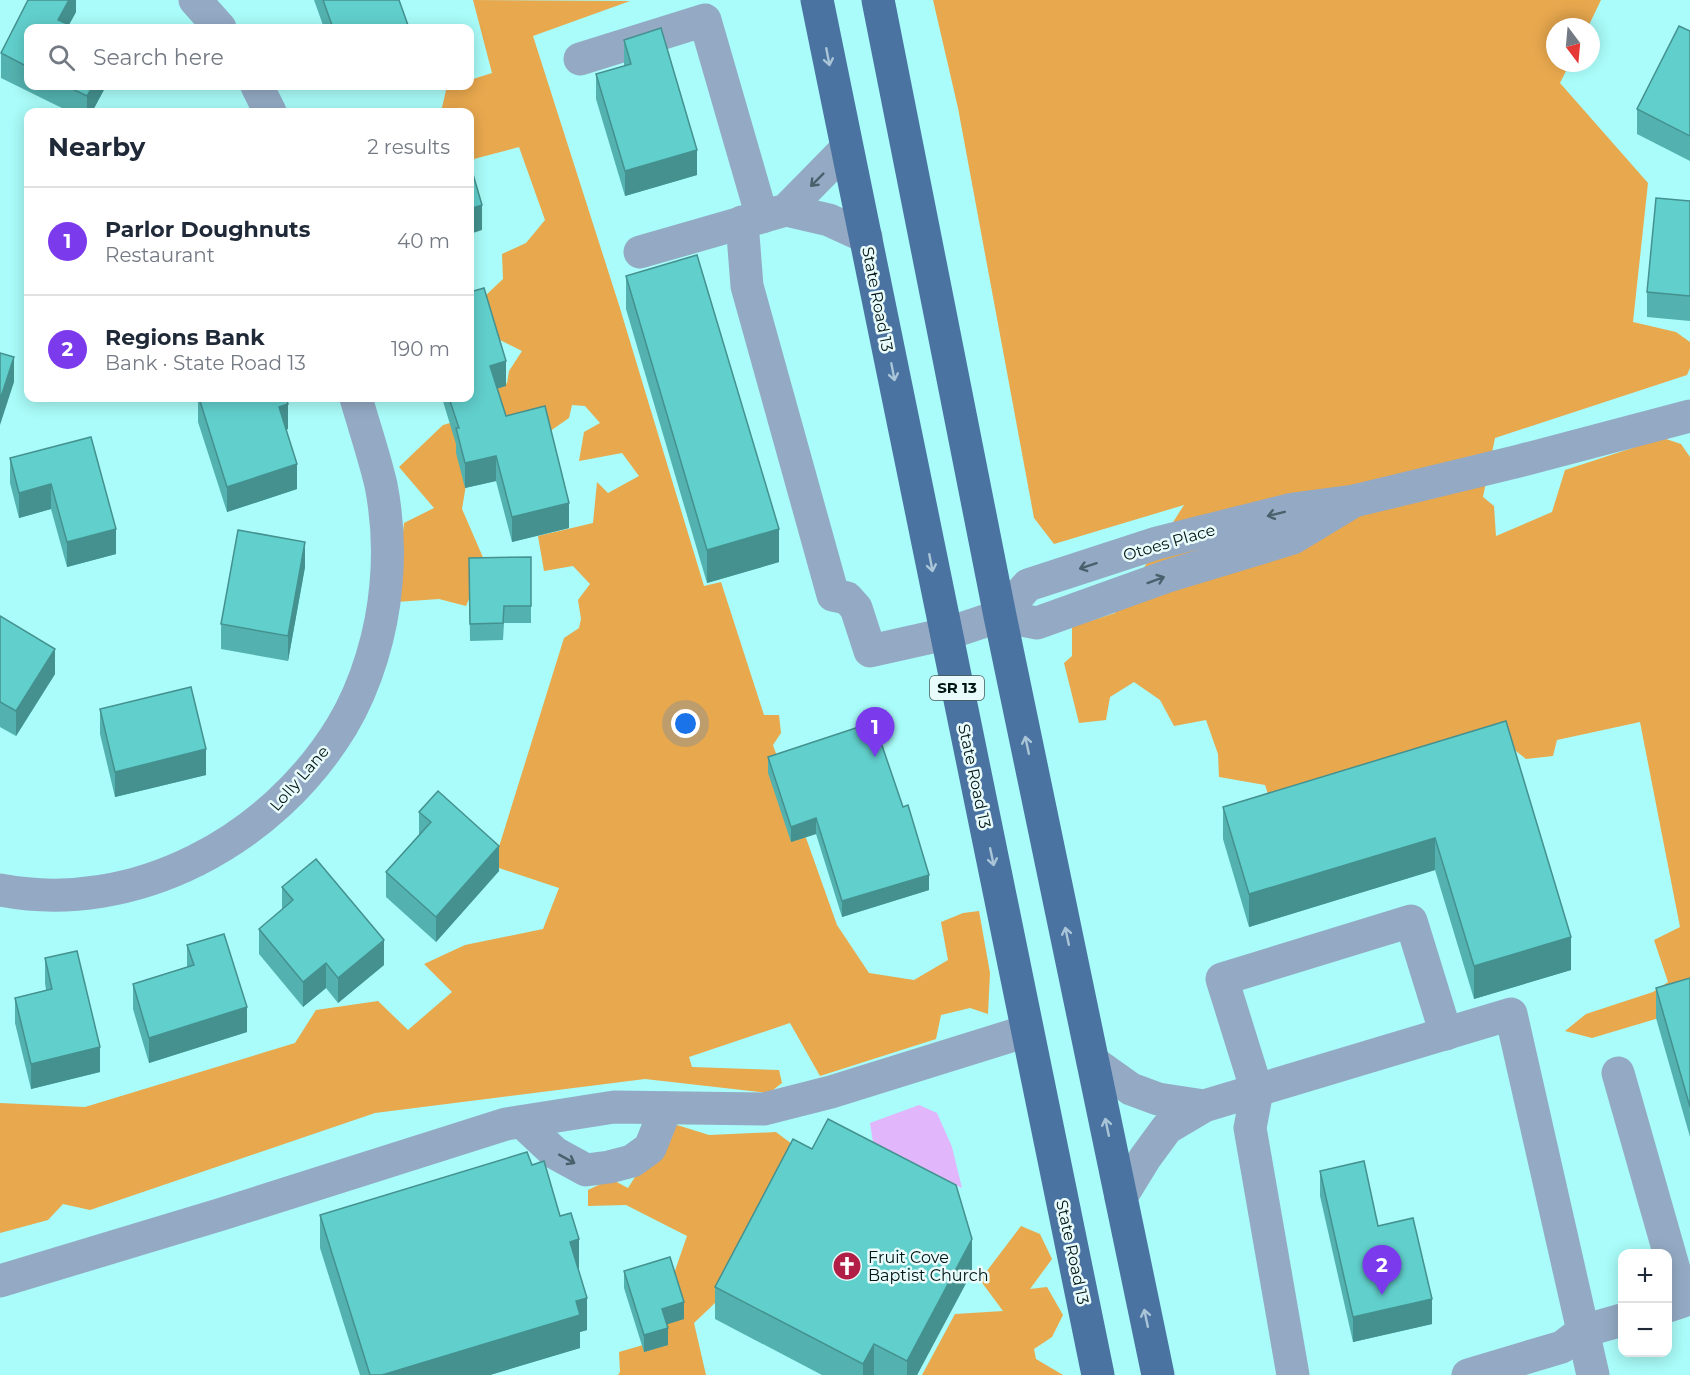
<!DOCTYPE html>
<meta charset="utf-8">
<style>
:root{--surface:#fff;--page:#f2f2f3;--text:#1f2937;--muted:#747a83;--line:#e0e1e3;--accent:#7c3aed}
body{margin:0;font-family:Montserrat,sans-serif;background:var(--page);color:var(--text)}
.controls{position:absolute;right:18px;bottom:18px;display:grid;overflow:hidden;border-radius:12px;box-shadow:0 3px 15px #0003}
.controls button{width:54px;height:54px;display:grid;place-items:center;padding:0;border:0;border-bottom:2px solid var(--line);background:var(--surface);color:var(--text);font:30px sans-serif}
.compass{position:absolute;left:1546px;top:18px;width:54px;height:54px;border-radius:50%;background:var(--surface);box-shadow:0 3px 15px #0003;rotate:164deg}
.you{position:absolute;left:686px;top:724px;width:21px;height:21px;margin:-15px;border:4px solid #fff;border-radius:50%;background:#1a73e8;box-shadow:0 0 0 9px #1a73e833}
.badge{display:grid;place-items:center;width:39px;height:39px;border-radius:50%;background:var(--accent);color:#fff;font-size:20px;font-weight:700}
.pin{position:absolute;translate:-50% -50px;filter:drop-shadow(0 2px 3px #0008)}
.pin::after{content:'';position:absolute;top:32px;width:21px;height:18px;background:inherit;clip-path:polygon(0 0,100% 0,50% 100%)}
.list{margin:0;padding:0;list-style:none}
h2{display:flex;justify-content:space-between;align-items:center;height:78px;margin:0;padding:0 24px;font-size:26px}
h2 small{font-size:20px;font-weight:400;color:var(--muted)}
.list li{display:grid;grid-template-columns:39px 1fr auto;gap:18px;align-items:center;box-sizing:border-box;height:108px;padding:0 24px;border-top:2px solid var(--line)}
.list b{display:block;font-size:22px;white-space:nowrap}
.list p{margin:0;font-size:20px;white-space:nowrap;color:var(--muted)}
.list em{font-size:20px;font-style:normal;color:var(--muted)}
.icon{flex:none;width:33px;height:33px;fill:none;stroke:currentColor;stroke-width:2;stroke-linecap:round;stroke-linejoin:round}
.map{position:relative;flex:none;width:1690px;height:1375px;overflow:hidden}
.search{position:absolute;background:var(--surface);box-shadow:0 3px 15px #0003;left:24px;top:24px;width:450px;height:66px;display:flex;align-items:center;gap:15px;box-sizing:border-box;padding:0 21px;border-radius:12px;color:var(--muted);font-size:22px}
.panel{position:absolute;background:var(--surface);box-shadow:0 3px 15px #0003;left:24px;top:108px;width:450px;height:294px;border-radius:12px}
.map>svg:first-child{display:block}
.forest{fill:#e8a84e}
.water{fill:#e1b6fb}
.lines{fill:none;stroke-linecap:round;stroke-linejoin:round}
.minor{stroke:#94aac4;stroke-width:33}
.major{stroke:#4a73a1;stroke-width:33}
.wall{fill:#53b2af}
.shaded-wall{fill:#44918f}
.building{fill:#61cfcc;stroke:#44918f;stroke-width:1.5}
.oneway{stroke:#a9c5d7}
.oneway2{stroke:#4a606c}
.labels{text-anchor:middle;stroke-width:5;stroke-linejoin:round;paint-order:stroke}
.shield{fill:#e9fcfb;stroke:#465a5a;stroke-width:1.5}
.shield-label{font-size:15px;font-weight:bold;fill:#001515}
.street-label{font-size:16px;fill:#001515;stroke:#e9fcfb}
.poi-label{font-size:16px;fill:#001515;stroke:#e9fcfb;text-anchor:start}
</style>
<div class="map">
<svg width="1690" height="1375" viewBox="0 0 1690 1375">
<rect width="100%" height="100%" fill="#a9fcf9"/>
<g class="forest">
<path d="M473,0L630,1L533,36L619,305L704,586L721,582L764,715H779L781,733L773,745L837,925L869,973L914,980L948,960L941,922L963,913L979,911L990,973L988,1014L970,1008L941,1015L936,1039L820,1076L790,1023L689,1057L692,1067L779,1070L782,1083L769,1093L645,1079L375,1113L90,1210L63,1204L48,1220L0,1233V1103L85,1107L295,1043L316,1010L378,1001L408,1030L452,992L424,964L465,945L543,929L559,888L493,866L564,638L579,628L581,619L578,600L590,584L573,566L544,571L538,536L593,523L597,482L608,493L639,476L622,453L579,461L584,432L600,423L585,406L572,405L569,418L533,443L467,479L462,509L485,562L466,606L439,599L396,602L404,523L434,508L399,467L443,425L497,410L492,391L507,383L509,371L522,351L498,339L485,296L503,279L502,254L526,243L545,220L519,147L470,160V112H441L447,86H470V80L492,73Z"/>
<path d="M933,0H1601L1588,27H1555V63H1570L1560,83L1648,183L1633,322L1676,332L1690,342V368L1687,375L1495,438L1483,497L1494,506L1496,536L1552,512L1565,470L1663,438L1681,444L1690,457V990L1659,1018L1592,1038L1565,1031L1586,1014L1653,992L1668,982L1654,940L1680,927L1640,722L1557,740L1553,756L1526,759L1506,743L1269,797L1265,785L1219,777L1218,754L1206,720L1174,726L1160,700L1134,682L1110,697L1106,720L1079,723L1064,663L1072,656V627L1115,613L1184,505L1054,544L1034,518L958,108Z"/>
<path d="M677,1125L709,1135L776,1132L796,1147L715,1303L694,1323L706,1375H618L620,1372L619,1352L650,1343L687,1236L626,1205L588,1206V1190L611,1179L628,1188L635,1177L649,1168Z"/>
<path d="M1021,1226L1040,1234L1052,1259L1030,1289L1047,1287L1063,1315L1052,1337L1034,1349L1036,1359L1063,1375H922L955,1314L1003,1311L980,1280Z"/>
</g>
<path class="water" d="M919,1105L937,1113L952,1147L962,1188L873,1142L870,1123Z"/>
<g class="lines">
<g class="minor">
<path d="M195,0L220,28"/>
<path d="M580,59L705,20L762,217"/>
<path d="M257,86L270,112"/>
<path d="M786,210L829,220L866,237"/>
<path d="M742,222L747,286L833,595L847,598L856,608L870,651L946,634L1000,616L1037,623L1168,576L1293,538L1354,501"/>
<path d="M640,252L786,210L846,149"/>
<path d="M1000,616L1028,585L1157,543L1293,509L1354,501L1519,461L1690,416"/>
<path d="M0,890C135,916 273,840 342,726C367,684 382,632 386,584C389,552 387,516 381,485C374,455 364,426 356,398"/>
<path d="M1093,1062L1131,1089L1158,1099L1204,1106"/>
<path d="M1618,1073L1683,1301L1668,1306"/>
<path d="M522,1122L555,1153L586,1170L609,1167L632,1161L650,1148L666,1108"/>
<path d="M1121,1197L1145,1158L1167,1128L1204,1106L1511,1014L1593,1375"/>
<path d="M0,1281L222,1214L506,1124L614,1107L764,1109L831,1092L1027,1031"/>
<path d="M1293,1375L1250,1128L1257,1091L1222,979L1411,921L1446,1034"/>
<path d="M1468,1375L1562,1347L1583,1331L1622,1320"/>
</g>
<g class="major">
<path d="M817,0L1098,1375"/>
<path d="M878,0L1000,616L1158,1375"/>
</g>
</g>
<g class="wall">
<path d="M28,0H76V12L69,25L76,28H28V86H106L92,112H70L1,78V53Z"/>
<path d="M314,0H399L409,28H324Z"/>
<path d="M1690,31V161L1637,134V109Z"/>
<path d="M624,40L697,175L625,196L596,99V74L624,66Z"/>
<path d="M1690,201V321L1647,317V292Z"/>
<path d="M626,276L779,562L707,583L626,309Z"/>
<path d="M506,386L497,389L506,416L569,528L512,542L496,481L465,488L456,453V444L442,398H470Z"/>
<path d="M198,398L288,429L286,430L297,489L227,512L198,422Z"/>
<path d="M91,437L116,554L67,567L51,509L19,518L10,483V458Z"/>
<path d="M531,557V623H504L503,640L470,641L469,558Z"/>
<path d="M305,567L288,661L221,649V624Z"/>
<path d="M0,616L55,674L16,736L0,727Z"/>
<path d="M100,709L206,775L115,797L100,734Z"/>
<path d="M1506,721L1571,970L1474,999L1435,870L1249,927L1223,839V807Z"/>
<path d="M768,757L929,890L842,917L816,834L791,842L768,773Z"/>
<path d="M419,812L499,871L436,942L386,897V872L419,835Z"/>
<path d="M282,887L384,965L338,1003L326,988L303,1007L259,954V929L282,910Z"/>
<path d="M187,945L247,1032L149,1063L133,1009V984L187,967Z"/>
<path d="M45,958L100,1072L31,1089L15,1023V998L46,990L45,983Z"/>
<path d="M1690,978V1137L1656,1018V988Z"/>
<path d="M532,1165L560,1216L579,1272L587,1330L580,1332V1348L490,1375H360L320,1248V1215Z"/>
<path d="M1320,1171L1378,1226L1432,1324L1353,1342L1320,1196Z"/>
<path d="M624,1271L684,1319L667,1324L668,1345L644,1352L624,1288Z"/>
<path d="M972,1272L917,1375H822L715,1319V1287Z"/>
</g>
<g class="shaded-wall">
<path d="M69,0H76V12L67,28L58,20Z"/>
<path d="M93,86H106L92,112H87V96Z"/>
<path d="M697,150V175L625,196V171Z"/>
<path d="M482,205V230L470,234V209Z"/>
<path d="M14,357V382L0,425V400Z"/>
<path d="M506,361V386L490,391V366Z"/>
<path d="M288,404V429L279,432V407Z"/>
<path d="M496,456V481L465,488V463Z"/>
<path d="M297,464V489L227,512V487Z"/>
<path d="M51,484V509L19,518V493Z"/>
<path d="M569,503V528L512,542V517Z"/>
<path d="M116,529V554L67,567V542Z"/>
<path d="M779,529V562L707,583V550Z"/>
<path d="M305,542V567L288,661V636Z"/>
<path d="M55,649V674L16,736V711Z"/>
<path d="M206,749V775L115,797V772Z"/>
<path d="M816,818V834L791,842V827Z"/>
<path d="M1435,838V870L1249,927V894Z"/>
<path d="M499,846V871L436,942V917Z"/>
<path d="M929,875V890L842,917V901Z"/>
<path d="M1571,937V970L1474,999V966Z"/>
<path d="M384,940V965L338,1003V978Z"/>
<path d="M326,963V988L303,1007V982Z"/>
<path d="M247,1007V1032L149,1063V1038Z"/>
<path d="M100,1047V1072L31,1089V1064Z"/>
<path d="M579,1239V1272L570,1242Z"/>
<path d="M972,1239V1272L917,1375H907V1361Z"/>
<path d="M587,1298V1330L580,1332V1348L490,1375H382L576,1301Z"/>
<path d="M1432,1299V1324L1353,1342V1317Z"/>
<path d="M684,1302V1319L662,1326V1309Z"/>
<path d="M668,1328V1345L644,1352V1335Z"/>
<path d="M874,1344V1375H863V1364Z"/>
</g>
<g class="building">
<path d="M28,0H69L58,20L76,28H28V67L1,53Z"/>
<path d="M323,0H399L409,28H333Z"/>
<path d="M1679,26L1690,31V136L1637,109Z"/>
<path d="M661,28L697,150L625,171L596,74L631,64L624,40Z"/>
<path d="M66,86H93L87,96Z"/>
<path d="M470,164L482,205L470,209Z"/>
<path d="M1656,198L1690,201V296L1647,292Z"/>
<path d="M697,255L779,529L707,550L626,276Z"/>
<path d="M484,288L506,361L490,366L506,416L545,406L569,503L512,517L496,456L465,463L456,428H459L449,398H470V292Z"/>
<path d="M0,353L14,357L0,400Z"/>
<path d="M199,398H286L288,404L279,407L297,464L227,487Z"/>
<path d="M91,437L116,529L67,542L51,484L19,493L10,458Z"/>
<path d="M238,530L305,542L288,636L221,624Z"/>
<path d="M531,557V606H504L503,623L470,624L469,558Z"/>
<path d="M0,616L55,649L16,711L0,702Z"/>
<path d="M191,687L206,749L115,772L100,709Z"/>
<path d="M1506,721L1571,937L1474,966L1435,838L1249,894L1223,807Z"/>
<path d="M874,722L903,807L908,805L929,875L842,901L816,818L791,827L768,757Z"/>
<path d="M438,791L499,846L436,917L386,872L431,822L419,812Z"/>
<path d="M316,859L384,940L338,978L326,963L303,982L259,929L293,900L282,887Z"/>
<path d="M224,934L247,1007L149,1038L133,984L194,965L187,945Z"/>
<path d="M77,951L100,1047L31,1064L15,998L52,989L45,958Z"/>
<path d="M1690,978V1107L1656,988Z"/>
<path d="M828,1119L956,1185L972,1239L907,1361L874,1344L863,1364L715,1287L793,1139L812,1149Z"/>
<path d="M527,1152L532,1165L544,1161L560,1216L571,1213L579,1239L570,1242L587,1298L576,1301L580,1315L382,1375H370L320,1215Z"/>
<path d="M1364,1161L1378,1226L1413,1218L1432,1299L1353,1317L1320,1171Z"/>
<path d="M670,1257L684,1302L662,1309L668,1328L644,1335L624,1271Z"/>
</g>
<defs><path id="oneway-shaft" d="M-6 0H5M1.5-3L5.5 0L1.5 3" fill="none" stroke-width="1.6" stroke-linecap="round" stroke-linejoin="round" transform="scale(1.5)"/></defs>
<g class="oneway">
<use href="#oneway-shaft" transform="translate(828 57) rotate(79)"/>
<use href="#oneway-shaft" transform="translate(893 372) rotate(79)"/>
<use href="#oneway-shaft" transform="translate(931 563) rotate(79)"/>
<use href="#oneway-shaft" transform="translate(1027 745) rotate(-102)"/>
<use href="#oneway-shaft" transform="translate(992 857) rotate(78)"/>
<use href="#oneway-shaft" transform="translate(1067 936) rotate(-102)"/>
<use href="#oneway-shaft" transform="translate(1107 1127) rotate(-102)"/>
<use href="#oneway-shaft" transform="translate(1146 1318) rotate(-102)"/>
</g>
<g class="oneway2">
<use href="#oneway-shaft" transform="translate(817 180) rotate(135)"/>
<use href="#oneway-shaft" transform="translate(1276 514) rotate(166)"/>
<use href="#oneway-shaft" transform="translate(1088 566) rotate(162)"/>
<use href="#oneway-shaft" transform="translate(1156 580) rotate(-20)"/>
<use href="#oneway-shaft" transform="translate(567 1159) rotate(29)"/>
</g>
<defs>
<g id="church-disc" transform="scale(1.5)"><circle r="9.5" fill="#b21f46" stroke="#e9fcfb"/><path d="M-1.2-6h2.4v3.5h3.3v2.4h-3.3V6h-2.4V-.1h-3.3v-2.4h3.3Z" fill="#fff"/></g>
</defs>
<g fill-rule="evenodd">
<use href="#church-disc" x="847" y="1266"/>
</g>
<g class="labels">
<rect class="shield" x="930" y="676" width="54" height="24" rx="4.5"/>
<g class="shield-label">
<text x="957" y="693">SR 13</text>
</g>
<g class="street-label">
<text transform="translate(878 299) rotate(79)" y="6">State Road 13</text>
<text transform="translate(1169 542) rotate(-16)" y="6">Otoes Place</text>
<text transform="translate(975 776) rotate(78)" y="6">State Road 13</text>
<text transform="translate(299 778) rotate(-49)" y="6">Lolly Lane</text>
<text transform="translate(1073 1252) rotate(78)" y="6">State Road 13</text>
</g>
<g class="poi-label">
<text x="868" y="1263">Fruit Cove<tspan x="868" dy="18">Baptist Church</tspan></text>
</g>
</g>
</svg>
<div class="controls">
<button>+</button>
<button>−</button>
</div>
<svg class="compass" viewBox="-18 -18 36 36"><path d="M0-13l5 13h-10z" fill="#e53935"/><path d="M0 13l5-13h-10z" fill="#747a83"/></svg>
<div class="you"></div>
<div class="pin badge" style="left:875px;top:757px">1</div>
<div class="pin badge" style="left:1382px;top:1295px">2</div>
<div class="search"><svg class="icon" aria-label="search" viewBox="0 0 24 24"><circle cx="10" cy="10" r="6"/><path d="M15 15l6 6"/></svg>Search here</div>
<section class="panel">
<h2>Nearby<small>2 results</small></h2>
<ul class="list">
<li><span class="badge">1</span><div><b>Parlor Doughnuts</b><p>Restaurant</p></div><em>40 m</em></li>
<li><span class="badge">2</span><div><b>Regions Bank</b><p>Bank · State Road 13</p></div><em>190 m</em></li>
</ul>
</section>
</div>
